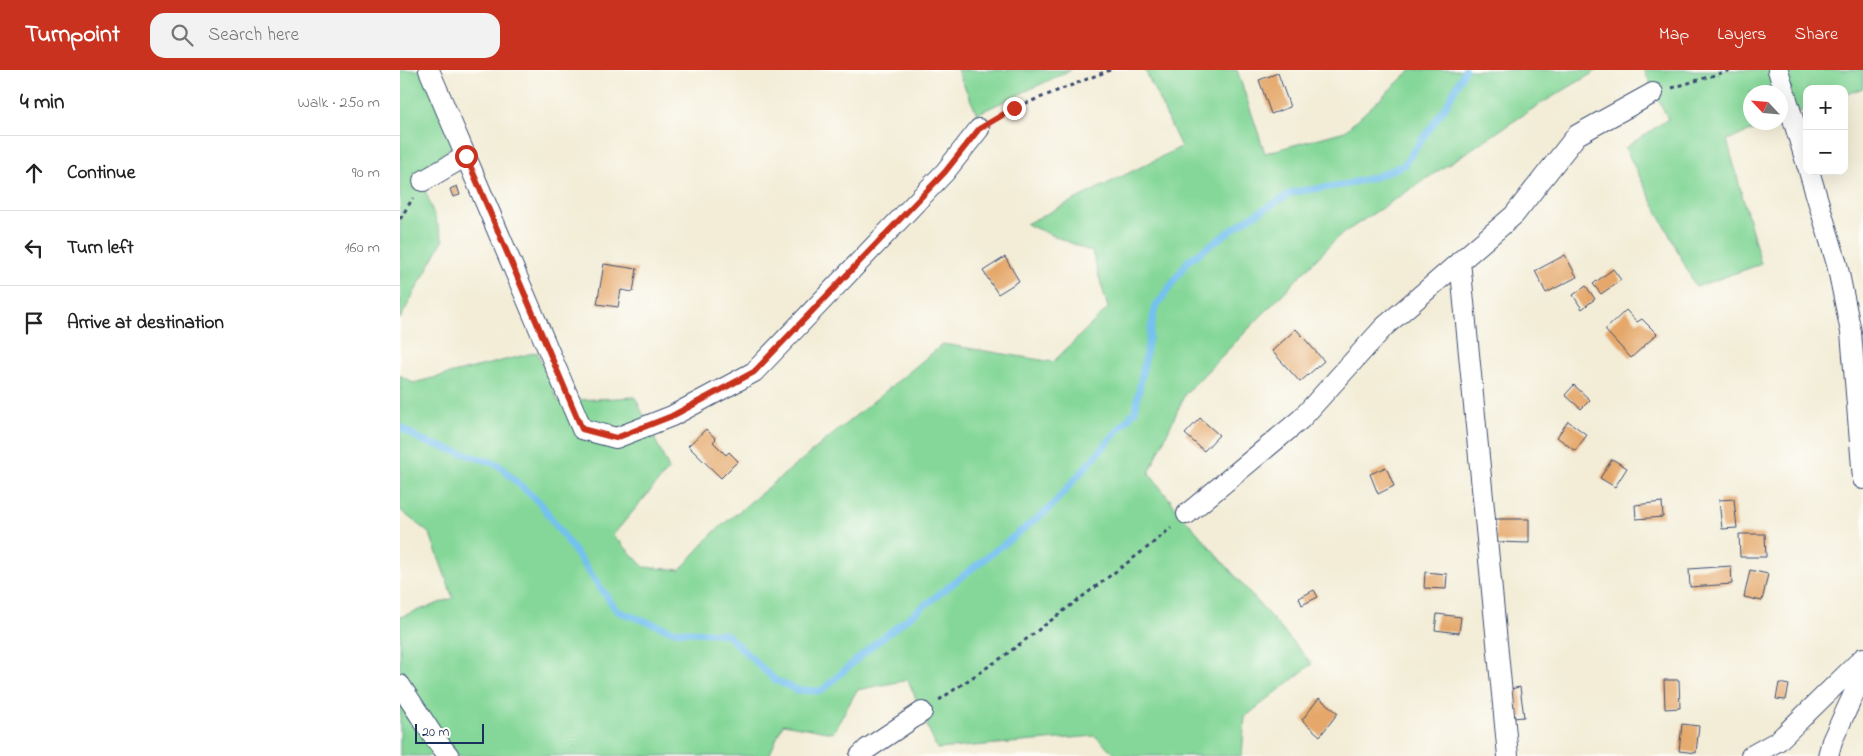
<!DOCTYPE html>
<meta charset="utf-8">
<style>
:root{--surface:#fff;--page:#f2f2f2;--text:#222;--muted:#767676;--line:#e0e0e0;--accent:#c8321e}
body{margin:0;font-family:"Indie Flower",sans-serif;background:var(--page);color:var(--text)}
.controls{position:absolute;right:15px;top:15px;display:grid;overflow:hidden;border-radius:10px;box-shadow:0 5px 20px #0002}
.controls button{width:45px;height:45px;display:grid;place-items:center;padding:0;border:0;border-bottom:1px solid var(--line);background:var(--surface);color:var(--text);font:25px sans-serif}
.compass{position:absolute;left:1343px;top:15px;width:45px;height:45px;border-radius:50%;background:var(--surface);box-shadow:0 5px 20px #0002;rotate:296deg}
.scale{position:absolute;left:15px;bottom:12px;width:69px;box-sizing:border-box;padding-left:5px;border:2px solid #1b2f5e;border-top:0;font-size:14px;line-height:18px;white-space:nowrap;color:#1b2f5e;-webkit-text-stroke:4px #fdfcf7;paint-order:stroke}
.stop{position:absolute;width:15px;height:15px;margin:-11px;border:4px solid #c8321e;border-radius:50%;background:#fff}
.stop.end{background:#c8321e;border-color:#fff;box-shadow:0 1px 5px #0008}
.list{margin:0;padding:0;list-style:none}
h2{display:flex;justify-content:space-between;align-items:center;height:65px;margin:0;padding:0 20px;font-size:21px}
h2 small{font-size:16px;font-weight:400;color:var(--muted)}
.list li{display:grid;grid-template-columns:32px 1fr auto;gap:15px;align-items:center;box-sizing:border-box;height:75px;padding:0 20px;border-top:1px solid var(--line)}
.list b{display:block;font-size:19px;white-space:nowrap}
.list em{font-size:16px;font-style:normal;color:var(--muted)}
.icon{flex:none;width:28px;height:28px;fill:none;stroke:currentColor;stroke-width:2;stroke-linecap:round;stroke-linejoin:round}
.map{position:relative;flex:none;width:1463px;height:686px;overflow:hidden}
header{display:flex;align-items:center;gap:30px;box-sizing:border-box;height:70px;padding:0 25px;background:var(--accent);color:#fff}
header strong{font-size:24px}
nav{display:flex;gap:28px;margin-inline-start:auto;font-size:18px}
.search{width:350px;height:45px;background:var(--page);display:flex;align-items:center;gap:12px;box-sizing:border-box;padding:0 18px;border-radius:15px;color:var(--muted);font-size:19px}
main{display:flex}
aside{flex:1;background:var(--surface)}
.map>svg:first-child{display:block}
.green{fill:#84d798;stroke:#50837b}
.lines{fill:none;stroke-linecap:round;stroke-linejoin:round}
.stream{stroke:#75c1ef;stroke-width:7}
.building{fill:#e5a86a}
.minor-casing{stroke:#3b4c70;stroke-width:22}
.path{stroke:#3b4c70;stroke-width:3;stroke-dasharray:4 4;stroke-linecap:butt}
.minor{stroke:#fff;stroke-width:20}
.route{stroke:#c8321e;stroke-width:6}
</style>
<header>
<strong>Turnpoint</strong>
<div class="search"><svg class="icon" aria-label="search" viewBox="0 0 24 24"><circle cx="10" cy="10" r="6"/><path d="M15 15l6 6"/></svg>Search here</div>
<nav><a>Map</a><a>Layers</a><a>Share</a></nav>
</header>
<main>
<aside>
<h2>4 min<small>Walk · 250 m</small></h2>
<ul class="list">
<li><svg class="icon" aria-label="ahead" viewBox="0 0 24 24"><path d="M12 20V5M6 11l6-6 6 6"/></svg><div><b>Continue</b></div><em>90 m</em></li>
<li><svg class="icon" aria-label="left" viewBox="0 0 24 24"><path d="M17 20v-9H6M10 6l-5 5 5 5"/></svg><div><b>Turn left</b></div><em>160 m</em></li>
<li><svg class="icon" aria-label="arrive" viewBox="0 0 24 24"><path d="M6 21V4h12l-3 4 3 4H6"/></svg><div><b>Arrive at destination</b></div></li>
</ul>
</aside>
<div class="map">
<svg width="1463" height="686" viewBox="0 0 1463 686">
<rect width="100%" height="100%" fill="#fdfcf7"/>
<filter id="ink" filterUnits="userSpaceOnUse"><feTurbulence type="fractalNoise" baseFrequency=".02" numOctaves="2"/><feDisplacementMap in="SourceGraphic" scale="10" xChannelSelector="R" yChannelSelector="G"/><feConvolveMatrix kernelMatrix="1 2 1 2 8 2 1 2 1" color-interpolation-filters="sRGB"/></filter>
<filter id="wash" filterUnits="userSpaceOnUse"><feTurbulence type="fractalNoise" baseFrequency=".0096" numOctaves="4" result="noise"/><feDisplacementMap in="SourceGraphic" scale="20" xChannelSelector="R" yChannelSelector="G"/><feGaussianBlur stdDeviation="1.12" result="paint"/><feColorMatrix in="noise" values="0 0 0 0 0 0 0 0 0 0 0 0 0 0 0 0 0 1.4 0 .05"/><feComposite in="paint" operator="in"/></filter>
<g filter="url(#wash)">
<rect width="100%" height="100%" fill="#f3edd7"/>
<g class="green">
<path d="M0,0H39L66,66L19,103L43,170L0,249Z"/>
<path d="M557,0H671L577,44Z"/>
<path d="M745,0H837L865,83L945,61L1011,0H1198L1137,36L939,166L785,324L749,403L781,444L912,594L845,647L842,686H717L695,666L537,679L508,610L457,620L433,663L383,654L369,686H0V547L53,528L30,464L0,440V305L13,313L137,282L158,331L235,327L269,399L213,465L244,497L280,500L314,462L543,274L653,292L708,238L692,182L626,154L781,77Z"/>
<path d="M1244,0H1463V18L1444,25V19H1407V39L1381,49L1380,22H1350V52L1372,53L1327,70L1361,194L1296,217L1225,78L1268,49Z"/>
</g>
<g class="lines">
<path class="stream" d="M0,357L23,371L97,394L141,434L217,541L273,561L326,564L375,610L397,620L421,621L472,576L648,440L735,341L755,238L788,191L843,152L893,122L943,115L975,107L1004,95L1046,36L1065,0"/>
</g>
<g id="blocks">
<g class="building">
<path d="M878,3L890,37L871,44L859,10Z"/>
<path d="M57,116L60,125L53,127L50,119Z"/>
<path d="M1165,185L1177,207L1146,223L1135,201Z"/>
<path d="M605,187L619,211L598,224L583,201Z"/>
<path d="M204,194L237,199L233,222L221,220L218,237L197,234Z"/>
<path d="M1213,199L1221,210L1201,224L1193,214Z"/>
<path d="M1186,216L1195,229L1182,239L1173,225Z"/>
<path d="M1226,240L1237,252L1242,249L1257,264L1231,288L1205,260Z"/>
<path d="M896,259L924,291L900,312L872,281Z"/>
<path d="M1174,315L1190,330L1181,339L1165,325Z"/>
<path d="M800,348L819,365L804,381L785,364Z"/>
<path d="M1168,351L1187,365L1175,381L1157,367Z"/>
<path d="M306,359L316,369L313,372L326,385L329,382L338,391L321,408L288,376Z"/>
<path d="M1212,389L1227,398L1215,417L1200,408Z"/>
<path d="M986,397L994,416L978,424L970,404Z"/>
<path d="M1334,429L1337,458L1322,459L1319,430Z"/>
<path d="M1262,432L1263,447L1236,449L1235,435Z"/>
<path d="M1096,449H1129V473L1096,472Z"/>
<path d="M1339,464H1365L1366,487H1340Z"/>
<path d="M1331,496L1332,514L1290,517L1289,499Z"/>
<path d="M1350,500L1368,504L1362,531L1344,527Z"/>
<path d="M1025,502L1047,504L1046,519L1024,518Z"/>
<path d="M914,520L918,527L902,535L899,528Z"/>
<path d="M1037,544L1061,547L1059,563L1035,560Z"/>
<path d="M1264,610H1279L1280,638L1265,639Z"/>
<path d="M1379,613L1389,615L1386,630L1376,629Z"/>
<path d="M1120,617L1124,647L1113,648L1110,619Z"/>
<path d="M919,628L938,643L920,666L902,650Z"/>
<path d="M1282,654L1299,656L1296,683L1279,681Z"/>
</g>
</g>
</g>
<g filter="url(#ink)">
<use href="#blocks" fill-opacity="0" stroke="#3b4c70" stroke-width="1"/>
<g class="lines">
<g class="minor-casing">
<g id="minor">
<path d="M29,0L182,359L216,368L272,346L354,302L545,102L579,59"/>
<path d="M1378,0L1407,95"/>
<path d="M1409,101L1437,194L1451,262L1463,409"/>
<path d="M23,111L66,86"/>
<path d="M1060,191L1108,686"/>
<path d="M787,444L901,349L984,257L1114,145L1177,65L1253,23"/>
<path d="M0,615L36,670L49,686"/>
<path d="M460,686L467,679L522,642"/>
<path d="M1351,686L1378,671L1463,588"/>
<path d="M1428,686L1432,671L1463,604"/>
</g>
</g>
<g class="path">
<path d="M1272,18L1331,0"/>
<path d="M597,49L614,38L710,0"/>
<path d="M0,149L13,128"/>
<path d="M539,630L604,586L748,477L771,458"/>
</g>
<use href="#minor" class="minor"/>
</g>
</g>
<g class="lines" filter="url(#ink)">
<path class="route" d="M66,86L182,359L216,368L272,346L354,302L545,102L579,59L614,38"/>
</g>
</svg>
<div class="controls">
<button>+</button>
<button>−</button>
</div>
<svg class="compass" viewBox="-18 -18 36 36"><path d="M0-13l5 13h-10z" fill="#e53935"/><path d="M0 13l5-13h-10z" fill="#767676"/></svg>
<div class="scale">20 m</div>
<div class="stop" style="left:66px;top:86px"></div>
<div class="stop end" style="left:614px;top:38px"></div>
</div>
</main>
